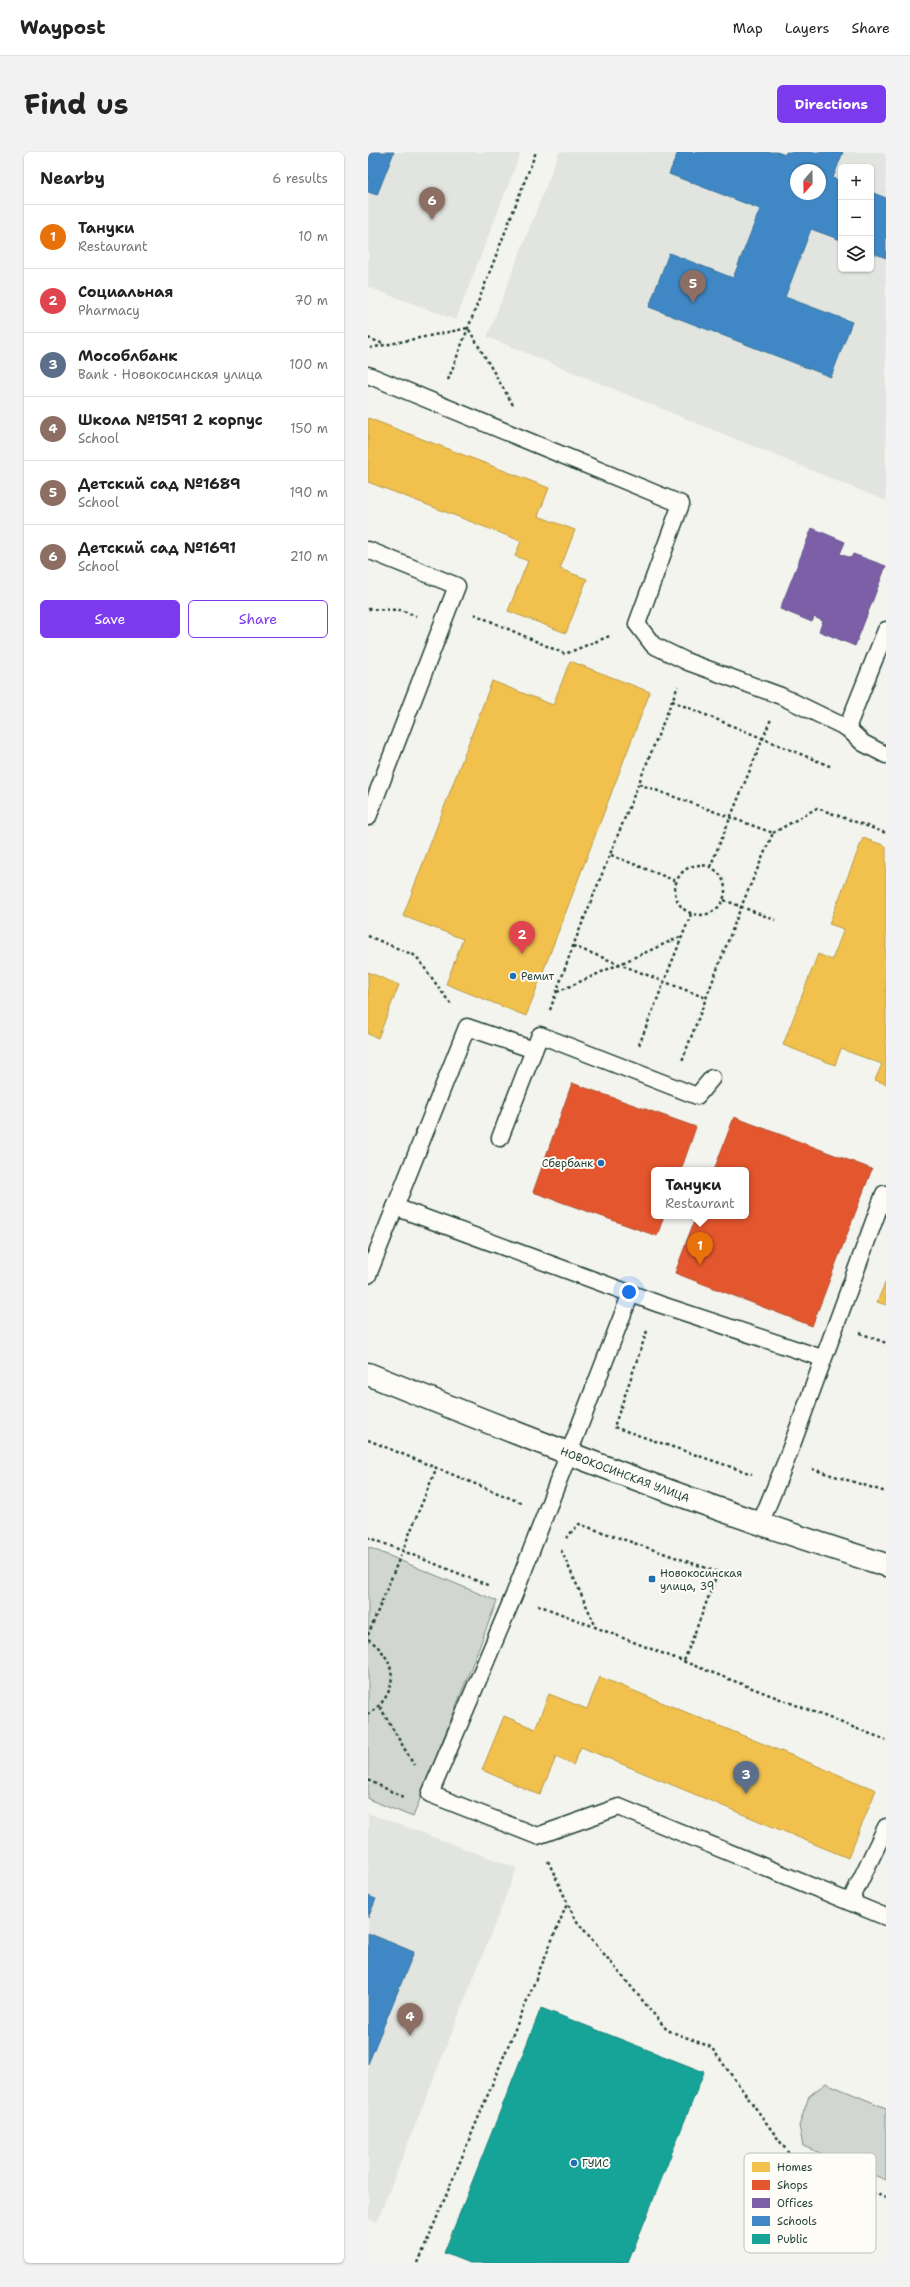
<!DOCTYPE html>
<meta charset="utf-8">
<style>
:root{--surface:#fff;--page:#f2f2f2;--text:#222;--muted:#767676;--line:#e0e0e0;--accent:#7c3aed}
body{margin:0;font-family:"Shantell Sans",sans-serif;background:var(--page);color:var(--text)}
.controls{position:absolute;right:12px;top:12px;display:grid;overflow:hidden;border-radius:6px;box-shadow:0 1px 3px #0004}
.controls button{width:36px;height:36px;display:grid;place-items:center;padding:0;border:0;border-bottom:1px solid var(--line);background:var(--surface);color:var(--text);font:20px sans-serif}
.compass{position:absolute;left:422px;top:12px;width:36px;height:36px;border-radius:50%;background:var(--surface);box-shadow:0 1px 3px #0004;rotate:200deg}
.you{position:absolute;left:261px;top:1140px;width:14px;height:14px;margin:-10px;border:3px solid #fff;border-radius:50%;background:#1a73e8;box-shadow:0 0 0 6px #1a73e833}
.badge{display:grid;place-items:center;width:26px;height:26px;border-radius:50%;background:var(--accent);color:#fff;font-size:13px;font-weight:700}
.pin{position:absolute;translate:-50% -33px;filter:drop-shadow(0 1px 2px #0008)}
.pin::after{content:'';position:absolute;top:21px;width:14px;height:12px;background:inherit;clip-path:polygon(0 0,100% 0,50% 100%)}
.popup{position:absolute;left:283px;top:1015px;width:98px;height:52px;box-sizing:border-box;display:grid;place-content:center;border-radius:6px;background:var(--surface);filter:drop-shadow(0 1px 3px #0005);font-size:13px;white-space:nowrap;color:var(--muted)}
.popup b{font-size:15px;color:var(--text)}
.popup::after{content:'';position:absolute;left:50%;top:100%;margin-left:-8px;border:8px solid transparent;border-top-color:var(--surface)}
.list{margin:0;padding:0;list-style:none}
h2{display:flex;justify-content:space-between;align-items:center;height:52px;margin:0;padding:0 16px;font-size:17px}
h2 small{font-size:13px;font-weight:400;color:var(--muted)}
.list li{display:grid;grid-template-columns:26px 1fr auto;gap:12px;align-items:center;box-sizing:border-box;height:64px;padding:0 16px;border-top:1px solid var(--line)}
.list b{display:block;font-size:15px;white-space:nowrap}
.list p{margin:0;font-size:13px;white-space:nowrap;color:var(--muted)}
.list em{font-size:13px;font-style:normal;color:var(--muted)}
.actions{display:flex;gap:8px;padding:12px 16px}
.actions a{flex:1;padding:9px 0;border:1px solid var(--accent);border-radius:6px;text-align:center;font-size:14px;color:var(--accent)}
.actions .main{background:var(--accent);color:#fff}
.icon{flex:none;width:22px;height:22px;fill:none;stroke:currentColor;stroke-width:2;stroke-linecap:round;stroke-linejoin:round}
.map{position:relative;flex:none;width:518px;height:2111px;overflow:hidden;border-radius:6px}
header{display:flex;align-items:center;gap:24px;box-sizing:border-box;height:56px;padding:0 20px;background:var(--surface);border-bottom:1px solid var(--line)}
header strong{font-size:19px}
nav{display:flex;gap:22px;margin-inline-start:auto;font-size:14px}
.intro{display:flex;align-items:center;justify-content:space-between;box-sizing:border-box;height:96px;padding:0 24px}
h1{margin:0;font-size:28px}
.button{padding:10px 18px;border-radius:6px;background:var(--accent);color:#fff;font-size:14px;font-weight:700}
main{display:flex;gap:24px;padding:0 24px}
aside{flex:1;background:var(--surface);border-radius:6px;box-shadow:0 1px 3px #0004}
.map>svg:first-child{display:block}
.built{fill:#e2e5df;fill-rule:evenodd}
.green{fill:#d1d6d1;stroke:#788a82}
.homes{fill:#f2c14e;stroke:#b39946}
.shops{fill:#e4572e;stroke:#a94f30}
.offices{fill:#7b5ea7;stroke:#5f5484}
.schools{fill:#3f88c5;stroke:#35729a;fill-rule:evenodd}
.public{fill:#17a398;stroke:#19847a}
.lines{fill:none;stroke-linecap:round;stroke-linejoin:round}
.lane-casing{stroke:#1f3d34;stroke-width:19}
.secondary-casing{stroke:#1f3d34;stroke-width:25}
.path{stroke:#1f3d34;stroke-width:2.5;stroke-dasharray:3 3;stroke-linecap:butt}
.lane{stroke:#fdfcf7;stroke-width:16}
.secondary{stroke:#fdfcf7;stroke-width:22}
.poi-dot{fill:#1f6fb2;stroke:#fdfcf7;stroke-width:1.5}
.labels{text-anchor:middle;stroke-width:4;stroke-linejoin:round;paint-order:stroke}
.poi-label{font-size:11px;fill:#1f3d34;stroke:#fdfcf7;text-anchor:start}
.street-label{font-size:11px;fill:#1f3d34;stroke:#fdfcf7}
.key{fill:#fdfcf7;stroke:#bac3bc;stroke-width:1}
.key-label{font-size:11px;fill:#1f3d34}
</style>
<header>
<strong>Waypost</strong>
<nav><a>Map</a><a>Layers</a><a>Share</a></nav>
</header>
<div class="intro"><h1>Find us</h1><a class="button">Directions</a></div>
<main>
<aside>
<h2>Nearby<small>6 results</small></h2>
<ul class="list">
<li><span class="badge" style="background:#e8710a">1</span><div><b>Тануки</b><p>Restaurant</p></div><em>10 m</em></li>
<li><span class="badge" style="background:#e0444e">2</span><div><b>Социальная</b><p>Pharmacy</p></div><em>70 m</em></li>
<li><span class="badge" style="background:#5c6f8a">3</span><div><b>Мособлбанк</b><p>Bank · Новокосинская улица</p></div><em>100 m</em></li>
<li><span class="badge" style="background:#8d6e63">4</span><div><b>Школа №1591 2 корпус</b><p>School</p></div><em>150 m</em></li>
<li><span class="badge" style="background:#8d6e63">5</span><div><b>Детский сад №1689</b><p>School</p></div><em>190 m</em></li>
<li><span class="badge" style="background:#8d6e63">6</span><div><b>Детский сад №1691</b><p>School</p></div><em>210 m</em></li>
</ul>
<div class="actions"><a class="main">Save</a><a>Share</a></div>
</aside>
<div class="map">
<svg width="518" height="2111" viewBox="0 0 518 2111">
<rect width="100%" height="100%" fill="#f4f4ef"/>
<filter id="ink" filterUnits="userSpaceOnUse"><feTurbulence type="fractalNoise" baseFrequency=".025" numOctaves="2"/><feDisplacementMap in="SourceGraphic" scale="8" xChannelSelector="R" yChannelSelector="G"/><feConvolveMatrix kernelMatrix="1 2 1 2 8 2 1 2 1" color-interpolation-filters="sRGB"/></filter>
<g filter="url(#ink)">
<g class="built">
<path d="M0,0H153L88,168L0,135Z"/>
<path d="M191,0H518V349L119,185ZM473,15H503V117H473ZM428,18H452V42H428Z"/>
<path d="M0,1661L149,1716L9,2070L0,2066Z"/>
</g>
<g class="green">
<path d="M0,1395L129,1449L45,1665L0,1647Z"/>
<path d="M458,1931L518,1956V2028L435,1994L431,1974L441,1944Z"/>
</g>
<g class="homes">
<path d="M0,266L181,336L170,364L207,378L192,417L219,427L198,481L140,459L160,409L147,404L153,389L0,330Z"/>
<path d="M202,509L282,540L158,864L78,832L95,787L35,764L124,529L185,553Z"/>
<path d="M495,686L518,694V932L507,928L514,912L473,897L467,913L415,893L450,802L464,808L476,777L461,772Z"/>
<path d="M0,820L31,833L10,886L0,882Z"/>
<path d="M518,1129V1153L509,1150Z"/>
<path d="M232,1525L508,1638L480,1706L213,1595L205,1613L188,1605L172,1643L114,1618L136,1564L167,1577L181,1542L219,1557Z"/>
</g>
<g class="shops">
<path d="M204,931L328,975L313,1018H286V1064H296L289,1084L165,1040Z"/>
<path d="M366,965L504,1017L444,1174L307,1121L328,1064H378V1018H346Z"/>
</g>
<path class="offices" d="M444,376L477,390L472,402L483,406L485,402L518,414L487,494L451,479L455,469L446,465L444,470L412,457Z"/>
<g class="schools">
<path d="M0,0H26L9,43L0,40Z"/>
<path d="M310,0H409L417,3L418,0H475L465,26L473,29V88L443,77L417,145L484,170L463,225L281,155L301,101L365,126L392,57L301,22ZM428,18H452V42H428Z"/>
<path d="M503,40L518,46V106L503,100Z"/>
<path d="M0,1744L8,1747L0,1766Z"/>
<path d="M0,1781L46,1800L0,1912Z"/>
</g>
<path class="public" d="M173,1856L336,1920L260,2111H101L76,2101Z"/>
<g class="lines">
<g class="lane-casing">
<g id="lane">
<path d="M0,223L313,352L269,472L285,493L320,510L413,544L479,576L495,591L518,603"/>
<path d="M0,398L89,434L0,665"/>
<path d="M479,576L518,478"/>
<path d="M166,898L172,883L329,944L344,926"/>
<path d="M27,1055L291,1152L454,1206"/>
<path d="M0,1123L99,875L166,898L132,986"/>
<path d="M263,1141L146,1443L62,1642L169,1684L251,1655L518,1765"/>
<path d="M392,1372L418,1309L516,1042H518"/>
<path d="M482,1750L518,1675"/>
</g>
</g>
<g class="secondary-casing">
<g id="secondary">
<path id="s1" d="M0,1222C171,1291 342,1358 518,1413"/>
</g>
</g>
<g class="path">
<path d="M0,186L16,192"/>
<path d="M2,196L100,176L145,253"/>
<path d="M80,228L168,0"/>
<path d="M0,457L33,458L48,464"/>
<path d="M106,462L197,502L244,483"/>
<path d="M304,549L464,615"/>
<path d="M271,632L405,681L373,755L314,909"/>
<path d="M405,681L449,656L518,681"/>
<path d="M243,703L308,729"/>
<circle cx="332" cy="738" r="25"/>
<path d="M342,715L403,567"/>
<path d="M356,748L407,768"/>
<path d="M0,784L48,804L84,854"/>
<path d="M205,794L338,846"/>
<path d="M189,840L314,784"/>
<path d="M182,858L205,794L310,534"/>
<path d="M271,893L323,762"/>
<path d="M279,1179L246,1275L384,1322"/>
<path d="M492,1181L518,1191"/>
<path d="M0,1288L154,1351"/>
<path d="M444,1317L518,1340"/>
<path d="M0,1385L122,1434"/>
<path d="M198,1386L211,1372L350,1420L316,1509"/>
<path d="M193,1398L228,1475"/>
<path d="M170,1453L518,1588"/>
<path d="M0,1483L68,1317"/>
<path d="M0,1487C31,1508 32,1542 0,1562"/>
<path d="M12,1555L46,1613"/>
<path d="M0,1628L37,1646"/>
<path d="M180,1709L207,1767L299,1878L343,1895L424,2006L518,2046"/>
<path d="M50,2111L199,1752"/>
</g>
<use href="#lane" class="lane"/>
<use href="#secondary" class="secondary"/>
</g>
</g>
<g class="poi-dot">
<circle cx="145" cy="824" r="4"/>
<circle cx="233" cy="1011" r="4"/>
<rect x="280" y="1423" width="8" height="8" rx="2"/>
<circle cx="206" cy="2011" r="4"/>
</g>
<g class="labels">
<g class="poi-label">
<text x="153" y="828">Ремит</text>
<text x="225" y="1015" text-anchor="end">Сбербанк</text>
<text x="292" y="1425">Новокосинская<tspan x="292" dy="13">улица, 39</tspan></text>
<text x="214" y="2015">ГУИС</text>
</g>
<g class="street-label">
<text dy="4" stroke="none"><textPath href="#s1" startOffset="276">НОВОКОСИНСКАЯ УЛИЦА</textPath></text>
</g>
</g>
<rect x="376" y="2001" width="132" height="100" rx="6" class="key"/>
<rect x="384" y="2010" width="18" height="10" fill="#f2c14e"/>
<rect x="384" y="2028" width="18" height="10" fill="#e4572e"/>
<rect x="384" y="2046" width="18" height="10" fill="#7b5ea7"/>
<rect x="384" y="2064" width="18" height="10" fill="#3f88c5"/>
<rect x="384" y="2082" width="18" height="10" fill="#17a398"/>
<g class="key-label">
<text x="409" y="2019">Homes</text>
<text x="409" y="2037">Shops</text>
<text x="409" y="2055">Offices</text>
<text x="409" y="2073">Schools</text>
<text x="409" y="2091">Public</text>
</g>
</svg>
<div class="controls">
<button>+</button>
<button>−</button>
<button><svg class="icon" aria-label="layers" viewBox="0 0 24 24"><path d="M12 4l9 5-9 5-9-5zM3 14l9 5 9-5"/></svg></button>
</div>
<svg class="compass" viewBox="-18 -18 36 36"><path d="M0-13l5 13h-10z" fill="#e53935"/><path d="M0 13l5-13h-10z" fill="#767676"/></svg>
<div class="you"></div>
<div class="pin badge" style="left:332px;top:1113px;background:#e8710a">1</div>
<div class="popup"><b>Тануки</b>Restaurant</div>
<div class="pin badge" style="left:154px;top:802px;background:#e0444e">2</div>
<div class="pin badge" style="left:378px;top:1642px;background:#5c6f8a">3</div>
<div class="pin badge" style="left:42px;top:1884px;background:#8d6e63">4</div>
<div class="pin badge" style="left:325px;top:151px;background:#8d6e63">5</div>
<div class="pin badge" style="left:64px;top:68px;background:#8d6e63">6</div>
</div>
</main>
